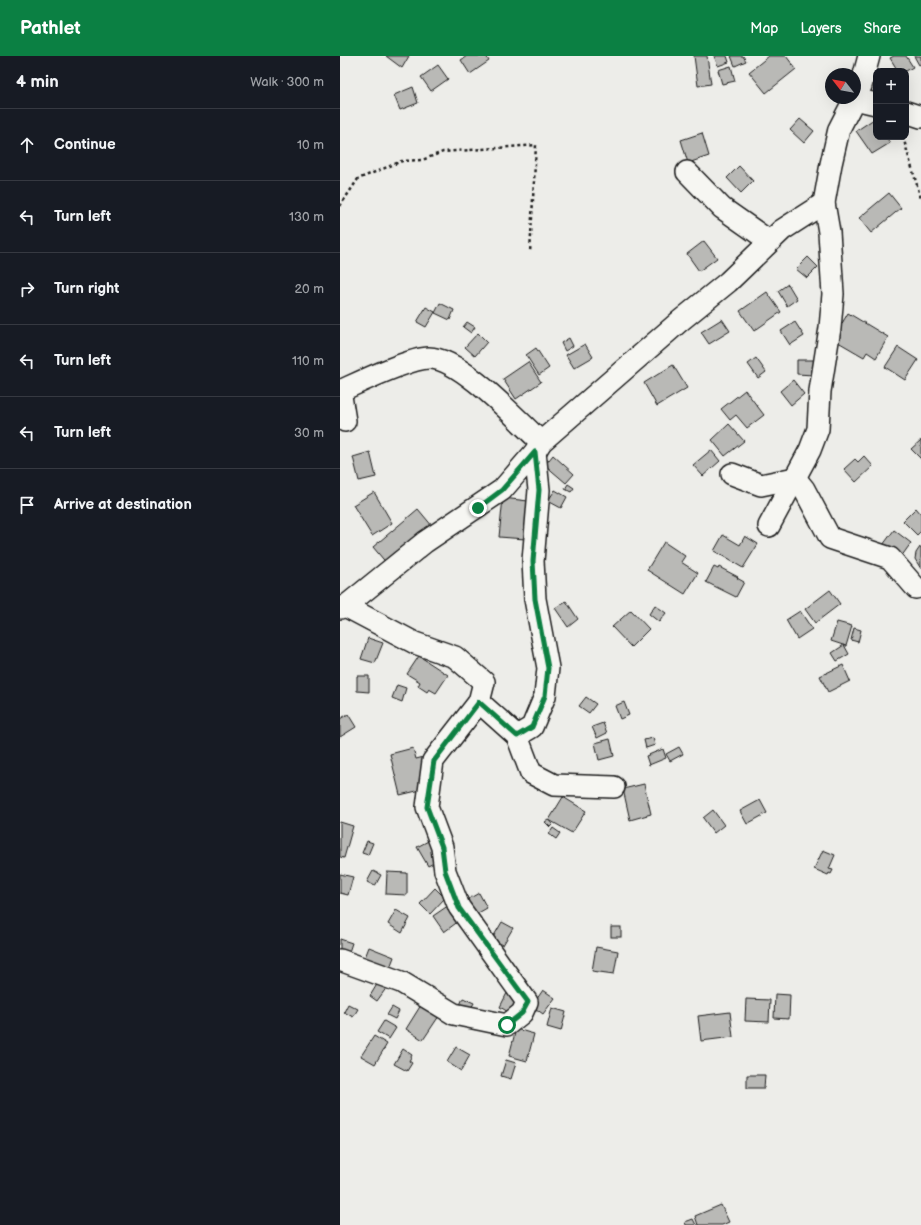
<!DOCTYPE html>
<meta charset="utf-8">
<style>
:root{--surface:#171b24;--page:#20242c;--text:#f1f3f6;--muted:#9ea1a6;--line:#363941;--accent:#0b8043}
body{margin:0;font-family:"Balsamiq Sans",sans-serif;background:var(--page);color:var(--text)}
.controls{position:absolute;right:12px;top:12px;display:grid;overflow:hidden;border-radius:8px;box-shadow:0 4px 16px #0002}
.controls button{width:36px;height:36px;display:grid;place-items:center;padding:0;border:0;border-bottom:1px solid var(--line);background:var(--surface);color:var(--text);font:20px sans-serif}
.compass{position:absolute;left:485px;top:12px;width:36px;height:36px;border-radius:50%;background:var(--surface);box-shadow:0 4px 16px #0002;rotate:301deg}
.stop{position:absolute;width:12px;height:12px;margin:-9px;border:3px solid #0b8043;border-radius:50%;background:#fff}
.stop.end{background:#0b8043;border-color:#fff;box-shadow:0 1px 4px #0008}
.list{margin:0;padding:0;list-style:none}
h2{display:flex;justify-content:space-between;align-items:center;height:52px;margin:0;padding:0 16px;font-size:17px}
h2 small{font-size:13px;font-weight:400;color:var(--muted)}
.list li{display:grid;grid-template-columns:26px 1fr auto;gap:12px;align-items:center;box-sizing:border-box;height:72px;padding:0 16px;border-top:1px solid var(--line)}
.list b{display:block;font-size:15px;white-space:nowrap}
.list em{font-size:13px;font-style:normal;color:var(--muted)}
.icon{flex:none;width:22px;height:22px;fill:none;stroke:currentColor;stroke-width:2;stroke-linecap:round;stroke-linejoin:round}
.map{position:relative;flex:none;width:581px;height:1169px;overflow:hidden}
header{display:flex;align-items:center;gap:24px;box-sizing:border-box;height:56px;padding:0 20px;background:var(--accent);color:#fff}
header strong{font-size:19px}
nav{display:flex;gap:22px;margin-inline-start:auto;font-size:14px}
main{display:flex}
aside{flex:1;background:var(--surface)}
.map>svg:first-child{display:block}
.building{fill:#b9b9b6;stroke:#1c1c1c}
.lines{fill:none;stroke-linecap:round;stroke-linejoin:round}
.minor-casing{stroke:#1c1c1c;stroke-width:24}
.path{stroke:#1c1c1c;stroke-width:2.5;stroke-dasharray:3 3;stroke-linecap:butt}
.minor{stroke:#f6f6f2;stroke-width:21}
.route{stroke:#0b8043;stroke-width:5}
</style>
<header>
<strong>Pathlet</strong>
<nav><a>Map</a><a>Layers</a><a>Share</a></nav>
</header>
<main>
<aside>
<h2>4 min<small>Walk · 300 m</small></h2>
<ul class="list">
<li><svg class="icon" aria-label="ahead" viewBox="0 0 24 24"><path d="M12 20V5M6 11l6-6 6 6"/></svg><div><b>Continue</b></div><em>10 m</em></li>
<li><svg class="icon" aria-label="left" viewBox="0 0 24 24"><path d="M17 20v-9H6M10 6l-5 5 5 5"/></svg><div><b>Turn left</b></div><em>130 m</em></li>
<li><svg class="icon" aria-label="right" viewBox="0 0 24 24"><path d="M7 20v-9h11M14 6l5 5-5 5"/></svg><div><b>Turn right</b></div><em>20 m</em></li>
<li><svg class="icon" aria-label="left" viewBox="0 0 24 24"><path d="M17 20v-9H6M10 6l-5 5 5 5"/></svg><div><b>Turn left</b></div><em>110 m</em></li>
<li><svg class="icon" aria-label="left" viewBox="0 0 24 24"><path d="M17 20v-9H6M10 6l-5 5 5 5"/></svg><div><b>Turn left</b></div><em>30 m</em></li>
<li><svg class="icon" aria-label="arrive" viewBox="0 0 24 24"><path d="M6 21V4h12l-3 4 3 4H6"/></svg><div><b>Arrive at destination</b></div></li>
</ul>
</aside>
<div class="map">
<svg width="581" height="1169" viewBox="0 0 581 1169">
<rect width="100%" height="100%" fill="#edede9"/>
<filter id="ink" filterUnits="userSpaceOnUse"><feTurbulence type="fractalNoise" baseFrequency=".025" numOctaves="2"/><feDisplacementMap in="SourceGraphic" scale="8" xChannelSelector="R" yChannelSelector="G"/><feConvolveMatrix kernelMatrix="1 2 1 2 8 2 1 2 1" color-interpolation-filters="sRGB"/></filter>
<g filter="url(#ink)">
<g class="building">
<path d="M46,0H69L62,12Z"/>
<path d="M127,0H146L149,5L130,18L121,4Z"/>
<path d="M354,0H367L371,28L358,30Z"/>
<path d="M374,0H387L389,6L378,10Z"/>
<path d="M391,0H403L406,5L395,10Z"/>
<path d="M429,0H446L456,13L426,37L409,16Z"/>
<path d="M554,0H566L573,11L566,15H558L550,2Z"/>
<path d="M574,0H581V8L579,9Z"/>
<path d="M98,9L108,23L91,35L81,21Z"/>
<path d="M391,10L395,25L382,28L378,14Z"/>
<path d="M73,31L78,47L60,54L54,39Z"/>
<path d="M460,63L474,75L464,87L450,74Z"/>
<path d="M534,63L536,81H546L550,87L532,98L516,75Z"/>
<path d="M362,77L369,100L348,107L341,84Z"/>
<path d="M399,110L413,125L401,137L387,122Z"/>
<path d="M549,137L561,152L531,177L519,162Z"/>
<path d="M364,185L377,202L359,215L347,198Z"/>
<path d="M468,201L478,211L467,222L456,213Z"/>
<path d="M448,228L457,243L447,250L438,235Z"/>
<path d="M427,236L441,256L414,275L400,255Z"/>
<path d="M100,247L114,254L110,264L95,257Z"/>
<path d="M86,251L95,256L86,271L77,266Z"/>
<path d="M508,257L548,281L536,302L527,296L524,301L493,283Z"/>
<path d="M382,263L390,275L369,288L361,276Z"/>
<path d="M127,266L135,271L131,277L123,271Z"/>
<path d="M455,266L464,280L450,289L441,275Z"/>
<path d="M138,277L147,286L135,300L125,291Z"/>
<path d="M229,282L233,290L225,295L221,287Z"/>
<path d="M245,288L253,301L234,312L226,299Z"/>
<path d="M558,291L578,304L565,324L545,311Z"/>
<path d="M196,292L209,312L199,319L186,299Z"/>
<path d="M416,302L426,316L418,322L408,308Z"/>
<path d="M457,304H474L473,319L457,318Z"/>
<path d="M188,306L201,326L176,343L163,323Z"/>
<path d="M333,309L347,332L317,350L304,327Z"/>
<path d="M453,324L464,338L451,349L440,335Z"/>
<path d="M405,334L424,359L407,372L396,359L390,364L381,353Z"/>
<path d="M389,368L404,385L385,400L372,384Z"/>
<path d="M581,384V403L571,393Z"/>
<path d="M371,394L380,405L363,420L353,409Z"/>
<path d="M30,396L36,421L19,425L13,401Z"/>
<path d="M213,399L234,418L226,427L205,409Z"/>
<path d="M524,400L533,410L516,426L504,413L515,403L518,406Z"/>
<path d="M228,428L234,432L231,436L225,433Z"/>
<path d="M215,434L227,441L221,452L208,445Z"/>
<path d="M34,436L52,467L32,480L13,449Z"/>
<path d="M163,442L188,445L185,483L159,481Z"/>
<path d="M576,452L581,458V475L577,479L563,465Z"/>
<path d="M78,453L93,471L48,509L33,491Z"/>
<path d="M554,474L571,487L561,501L543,489Z"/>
<path d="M383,479L400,489L405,480L418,488L403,512L374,495Z"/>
<path d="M324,486L345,500L341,506L358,517L345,538L307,514Z"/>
<path d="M580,491H581V513L575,503L576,497Z"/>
<path d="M374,511L378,513L379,511L398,521L397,522L404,526L396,541L366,526Z"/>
<path d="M490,534L500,548L475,567L465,553Z"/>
<path d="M226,545L238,563L228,571L215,552Z"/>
<path d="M315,549L326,557L319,566L309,558Z"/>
<path d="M291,554L309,573L291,591L272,571Z"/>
<path d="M460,555L472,573L457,583L446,564Z"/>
<path d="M497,566L512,570L506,590L491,585Z"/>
<path d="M514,572L521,574L518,586L511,584Z"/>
<path d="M28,582L43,587L35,607L21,603Z"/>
<path d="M504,589L509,598L497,605L492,597Z"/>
<path d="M79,600L108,619L96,637L89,633L87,636L78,630L80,626L67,618Z"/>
<path d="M503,609L510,625L488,636L480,620Z"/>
<path d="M17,620H29V636L17,635Z"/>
<path d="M57,629L66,632L62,646L52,642Z"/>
<path d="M246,641L256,648L249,657L239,650Z"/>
<path d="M284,646L289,659L280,663L275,650Z"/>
<path d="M8,658L16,671L0,681V663Z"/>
<path d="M263,667L267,677L257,682L252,671Z"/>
<path d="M313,682L315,689L306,692L304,684Z"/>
<path d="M270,683L274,700L259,704L255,687Z"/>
<path d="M339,691L343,698L330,705L326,698Z"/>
<path d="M73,692L76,703L84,701L87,717L85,733L60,739L50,698Z"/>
<path d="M323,693L326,702L309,709L306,700Z"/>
<path d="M304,728L311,758L290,764L283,733Z"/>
<path d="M223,741L246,755L232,777L209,764Z"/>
<path d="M420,744L427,757L407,768L400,755Z"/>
<path d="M373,754L384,769L374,777L363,762Z"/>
<path d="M208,764L213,768L210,771L205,766Z"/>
<path d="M0,766L13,770L4,802L0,801Z"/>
<path d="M213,772L220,777L216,783L209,778Z"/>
<path d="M92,783L103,802L88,810L77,791Z"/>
<path d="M27,785L33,787L28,799L22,797Z"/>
<path d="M483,794L495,799L489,813L493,814L491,818L489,817L488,819L474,813Z"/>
<path d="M33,815L41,819L35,830L27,826Z"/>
<path d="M47,816L67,817V839L46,838Z"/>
<path d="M0,818L13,821L8,839L0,837Z"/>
<path d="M95,832L105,842L90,858L80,848Z"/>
<path d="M139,837L147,852L133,860L125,845Z"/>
<path d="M112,847L123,862L104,876L93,860Z"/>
<path d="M56,854L70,862L62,877L48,868Z"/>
<path d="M162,866L173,872L163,889L152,883Z"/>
<rect x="271" y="871" width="10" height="10"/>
<path d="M0,883L12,887L6,905L0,903Z"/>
<path d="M29,891L54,901L49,914L24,904Z"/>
<path d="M256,891L278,895L274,918L252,915Z"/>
<path d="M39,925L47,931L37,945L30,940Z"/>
<path d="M203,934L215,942L203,958L192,950Z"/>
<path d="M167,937L178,943L170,957L160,951Z"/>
<path d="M435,938L450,939L449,963L434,962Z"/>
<path d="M123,942L134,947L130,954L120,949Z"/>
<path d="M406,943L430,944L429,966L405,965Z"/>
<path d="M8,948L18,953L13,961L4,956Z"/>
<path d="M81,949L99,960L83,984L66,973Z"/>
<path d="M52,951L59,955L55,963L47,959Z"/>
<path d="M212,952L226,956L221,975L207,971Z"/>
<path d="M390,956L393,981L361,985L358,960Z"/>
<path d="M44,965L56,972L49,983L37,976Z"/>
<path d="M176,973L194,978L187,1005L169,1000Z"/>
<path d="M34,980L47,988L35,1008L21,1000Z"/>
<path d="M116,991L130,999L121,1015L107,1006Z"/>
<path d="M63,993L72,999L69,1005L72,1007L67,1015L54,1008Z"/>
<path d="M166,1004L176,1007L171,1023L161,1020Z"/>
<path d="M407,1019H425L424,1032H407Z"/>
<path d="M381,1149L389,1166L382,1169H358L355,1160Z"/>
<path d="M353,1163L356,1169H346L345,1166Z"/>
</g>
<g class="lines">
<g class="minor-casing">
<g id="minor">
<path d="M515,43L536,48"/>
<path d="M566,56L581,61"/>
<path d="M347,116L382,152L429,185"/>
<path d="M0,334L5,365"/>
<path d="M0,335C20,326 70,302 89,302C121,302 177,364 201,386"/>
<path d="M392,418L421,429L455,422L464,433L490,482L550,502L576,532"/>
<path d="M429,470L470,394L478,373L480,335L490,272L493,238L489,176L484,147L491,108L499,73L521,30L529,0"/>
<path d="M5,550L75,587L115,601L144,626L139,646"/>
<path d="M0,552L7,549L85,486L162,434L195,396L201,386L340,265L388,226L442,174L484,147"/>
<path d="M177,680L192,671L205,640L208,612L195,543L193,505L199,434L195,396"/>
<path d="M0,904L61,926L114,958L167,969L182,957L187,946L119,851L105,815L102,791L87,751L93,705L139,646L177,680L191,717L214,729L274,731"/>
</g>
</g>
<g class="path">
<path d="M563,81L581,143"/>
<path d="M0,150L18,123L62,105L82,104L103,96L196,89L190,197"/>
</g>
<use href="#minor" class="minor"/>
</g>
</g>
<g class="lines" filter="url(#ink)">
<path class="route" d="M138,452L162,434L195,396L199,434L193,505L195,543L208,612L205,640L192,671L177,680L139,646L94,705L87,751L102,791L105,815L119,852L188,946L182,957L167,969"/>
</g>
</svg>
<div class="controls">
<button>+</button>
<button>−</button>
</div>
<svg class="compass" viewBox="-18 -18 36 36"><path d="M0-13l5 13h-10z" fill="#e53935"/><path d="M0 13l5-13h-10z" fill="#9ea1a6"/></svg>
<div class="stop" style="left:167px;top:969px"></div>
<div class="stop end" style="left:138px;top:452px"></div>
</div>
</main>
